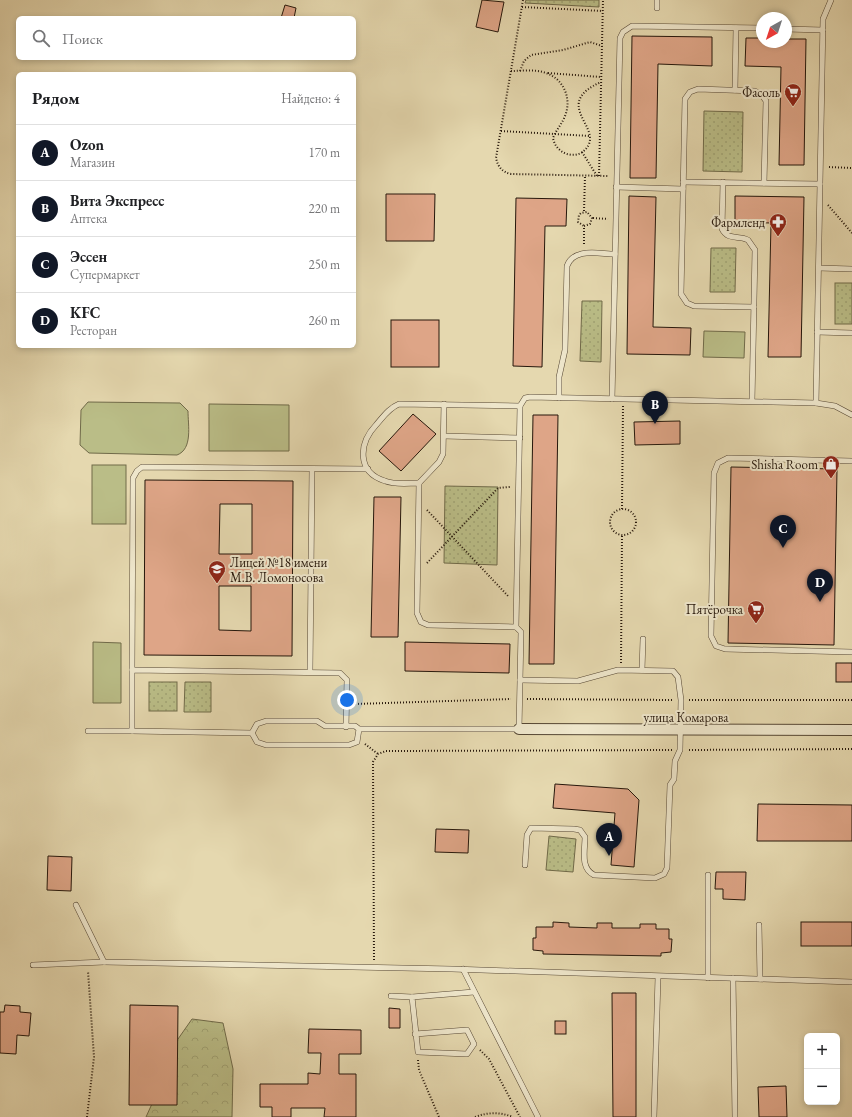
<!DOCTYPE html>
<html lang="ru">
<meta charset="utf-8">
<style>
:root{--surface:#fff;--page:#f2f2f2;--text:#202124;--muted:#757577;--line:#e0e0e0;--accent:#111827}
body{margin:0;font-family:"EB Garamond",serif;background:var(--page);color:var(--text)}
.controls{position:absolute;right:12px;bottom:12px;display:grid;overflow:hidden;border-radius:6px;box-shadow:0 2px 6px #0003}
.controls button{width:36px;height:36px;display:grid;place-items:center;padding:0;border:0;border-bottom:1px solid var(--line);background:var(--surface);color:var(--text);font:20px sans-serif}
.compass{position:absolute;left:756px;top:12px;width:36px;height:36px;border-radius:50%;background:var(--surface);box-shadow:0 2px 6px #0003;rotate:219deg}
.you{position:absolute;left:347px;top:700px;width:14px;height:14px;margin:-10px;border:3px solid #fff;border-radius:50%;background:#1a73e8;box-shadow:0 0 0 6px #1a73e833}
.badge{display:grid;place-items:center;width:26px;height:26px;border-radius:50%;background:var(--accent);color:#fff;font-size:13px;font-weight:700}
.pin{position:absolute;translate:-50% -33px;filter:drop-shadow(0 1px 2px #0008)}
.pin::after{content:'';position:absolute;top:21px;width:14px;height:12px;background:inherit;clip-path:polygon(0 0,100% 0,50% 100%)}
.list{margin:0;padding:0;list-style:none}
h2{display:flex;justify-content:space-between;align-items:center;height:52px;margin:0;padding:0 16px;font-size:17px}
h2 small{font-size:13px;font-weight:400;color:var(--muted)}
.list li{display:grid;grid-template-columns:26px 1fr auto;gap:12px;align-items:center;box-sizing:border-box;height:56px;padding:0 16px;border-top:1px solid var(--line)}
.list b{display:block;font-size:15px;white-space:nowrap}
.list p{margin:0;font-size:13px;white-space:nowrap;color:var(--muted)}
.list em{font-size:13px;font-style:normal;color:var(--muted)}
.icon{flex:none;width:22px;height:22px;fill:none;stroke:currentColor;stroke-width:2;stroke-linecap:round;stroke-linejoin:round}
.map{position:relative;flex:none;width:852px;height:1117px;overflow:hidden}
.search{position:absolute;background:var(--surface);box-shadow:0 2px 6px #0003;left:16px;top:16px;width:340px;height:44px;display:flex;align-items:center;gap:10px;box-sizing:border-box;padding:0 14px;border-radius:6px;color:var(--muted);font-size:15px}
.panel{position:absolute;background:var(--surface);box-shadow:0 2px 6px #0003;left:16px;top:72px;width:340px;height:276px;border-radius:6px}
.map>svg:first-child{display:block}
.grass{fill:#babd87;stroke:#706a49}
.forest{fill:url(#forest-crowns);stroke:#706a49}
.park{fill:url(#park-dots);stroke:#706a49}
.building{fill:#dea587;stroke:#26170b;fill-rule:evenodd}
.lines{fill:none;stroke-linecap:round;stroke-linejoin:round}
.lane-casing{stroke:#564734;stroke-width:6}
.street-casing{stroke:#564734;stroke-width:12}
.path{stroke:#26170b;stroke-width:2;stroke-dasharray:1 2;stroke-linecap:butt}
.lane{stroke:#eee6cb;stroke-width:5}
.street{stroke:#eee6cb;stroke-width:10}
.labels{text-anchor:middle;stroke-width:4;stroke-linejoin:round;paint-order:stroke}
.poi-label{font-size:13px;fill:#26170b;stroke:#eee6cb;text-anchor:end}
.street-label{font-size:13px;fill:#26170b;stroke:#eee6cb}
</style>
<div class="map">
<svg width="852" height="1117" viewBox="0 0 852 1117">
<defs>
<pattern id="forest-crowns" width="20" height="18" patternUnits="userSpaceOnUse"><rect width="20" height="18" fill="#babd87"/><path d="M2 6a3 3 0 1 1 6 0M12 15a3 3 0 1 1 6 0" fill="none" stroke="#a0a273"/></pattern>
<pattern id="park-dots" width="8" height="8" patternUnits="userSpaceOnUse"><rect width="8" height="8" fill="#babd87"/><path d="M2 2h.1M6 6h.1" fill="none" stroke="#a0a273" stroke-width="1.8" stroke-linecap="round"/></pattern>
</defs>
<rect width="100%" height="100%" fill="#e5d8af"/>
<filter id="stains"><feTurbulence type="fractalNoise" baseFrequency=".005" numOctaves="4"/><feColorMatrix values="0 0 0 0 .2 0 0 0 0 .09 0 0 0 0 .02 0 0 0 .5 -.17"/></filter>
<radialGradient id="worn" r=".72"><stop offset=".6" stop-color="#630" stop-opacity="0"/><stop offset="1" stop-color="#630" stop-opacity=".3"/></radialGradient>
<g class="grass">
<path d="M704,331L745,332L744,358L703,357Z"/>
<path d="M88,402L180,403L188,411C188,425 193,449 177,455L89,453L80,445L81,410Z"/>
<path d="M209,404L289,405V451H209Z"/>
<rect x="92" y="465" width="34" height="59"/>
<path d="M93,642L121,643V703H93Z"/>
</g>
<path class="forest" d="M192,1019L223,1023L233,1069L232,1117H146L156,1095L171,1049Z"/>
<g class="park">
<path d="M526,0H599V7L525,3Z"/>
<path d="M704,111L743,112L742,172L703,171Z"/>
<path d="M711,248H736L735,292H710Z"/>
<rect x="835" y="283" width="17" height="41"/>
<path d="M582,301H602L601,362L580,361Z"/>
<path d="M445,486L498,487L497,565L444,563Z"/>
<rect x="149" y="682" width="28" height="29"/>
<path d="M185,682H211V712H184Z"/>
<path d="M549,836L576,839L573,872L546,870Z"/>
</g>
<g class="building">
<path d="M482,0L504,2L498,32L476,27Z"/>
<path d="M285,5L296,8L294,18H281Z"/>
<path d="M632,36L712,37V66L658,64L656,178H630Z"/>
<path d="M746,38H762V42H786V39H806L804,165H779L781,67L745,66Z"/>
<path d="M386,194H435L434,241H386Z"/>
<path d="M629,196L656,197L653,327L691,328L690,355L627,354Z"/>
<path d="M735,196L804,197L801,357H768L771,223L735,222Z"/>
<path d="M516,198L567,199L566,226H545L542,367L513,366Z"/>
<rect x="391" y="320" width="48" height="47"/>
<path d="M413,414L436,434L401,471L379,451Z"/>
<path d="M533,415H558L554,664H529Z"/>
<path d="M680,421V444L635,445L634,422Z"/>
<path d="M731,467L837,469L834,645L728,643Z"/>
<path d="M145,480L293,481L292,656L144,655ZM220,504H252V554H219ZM219,586H251V631L219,630Z"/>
<path d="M374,497H401L398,637H371Z"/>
<path d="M405,642L510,644L509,673L405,671Z"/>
<rect x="836" y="663" width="16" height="19"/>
<path d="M555,784L628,789L639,800L634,867L611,865L615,813L553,808Z"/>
<path d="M758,804L852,805V841H757Z"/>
<path d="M436,829L469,830L468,853L435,852Z"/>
<path d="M48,856L72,857L71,891L47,890Z"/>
<path d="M716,872H746L745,900L723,899V889H715Z"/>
<path d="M553,922L569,923V927L597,928V923H612V928H640V924H656V929H669V939H672L671,952L661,953V956L543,954V951L533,950V938H536V927H553Z"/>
<rect x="801" y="922" width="51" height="24"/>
<path d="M612,993H636V1117H613Z"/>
<path d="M5,1005L20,1006V1012L31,1013L29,1036L17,1035L16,1054L0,1053V1012H4Z"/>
<path d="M130,1005L178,1006L177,1105H129Z"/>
<path d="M389,1008L400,1009V1028H389Z"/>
<rect x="555" y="1021" width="11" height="13"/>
<path d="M309,1029L361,1030V1054H339V1074H356V1117H324L325,1108H291V1117H272V1107H260V1084H308V1073L320,1074L321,1053H308Z"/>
<path d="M786,1086L787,1117H759L758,1087Z"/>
</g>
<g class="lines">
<g class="lane-casing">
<g id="lane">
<path d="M657,8V0"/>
<path d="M786,29L823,30"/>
<path d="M735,90L736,28"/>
<path d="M683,182L820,184"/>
<path d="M723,182L722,229C728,241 739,235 748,240L755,250L752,401"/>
<path d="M616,187L683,189"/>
<path d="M819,268L852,269"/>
<path d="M754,307L694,306L687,303L681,294L685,99L690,92L698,89L755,91L762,95L766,101L764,183"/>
<path d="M817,332L852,333"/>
<path d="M559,398V377L565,350L567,266C574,247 599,254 615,254"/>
<path d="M612,399L620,38L623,32L632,26L762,28"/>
<path d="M816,403L823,19L831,0"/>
<path d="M444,436L520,438"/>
<path d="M852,461L728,458L718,463L714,473L711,636L716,646L725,649L852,652"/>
<path d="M419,483L439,462L443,454L444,404"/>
<path d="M516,627L428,625L421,622L417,613L419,483C408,483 396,485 385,481C356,472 359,443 376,425C383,417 389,408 399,404L520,406"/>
<path d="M132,670L133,478L137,471L142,467L368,469"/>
<path d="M642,670L643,639"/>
<path d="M310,672L312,469"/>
<path d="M520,680L578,681L618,670L673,671L678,677L681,700L680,750L675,761L674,779L670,785L667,868L664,874L655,878L594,875C580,868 585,850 585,837L580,830L574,829L531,828L527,835L525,865"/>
<path d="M359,729L357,742L349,745H266L257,742L252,733L257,724L266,721H317L325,726H355L359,729H519L521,632L516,627L520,406L525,398L530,397L816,403L835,406L852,415"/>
<path d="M88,731H132"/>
<path d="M252,733L132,731V670L340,673L347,680L346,727"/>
<path d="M76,905L104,962L452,969L852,982"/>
<path d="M759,925L760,979"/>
<path d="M33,965L104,962"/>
<path d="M463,969L538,1117"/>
<path d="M708,978V875"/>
<path d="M733,978L735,1117"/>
<path d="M391,996L412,997"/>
<path d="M415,1034L467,1030L474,1044L467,1054L418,1052L412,997L474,992"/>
<path d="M654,1117L658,977"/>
</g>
</g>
<g class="street-casing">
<path id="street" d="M519,729L852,730"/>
</g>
<g class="path">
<path d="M523,0L496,158C498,167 502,172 511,174L609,176"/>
<path d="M522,7L603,11"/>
<path d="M511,71C522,71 535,69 546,73C564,79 572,99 565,116C562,124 556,130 553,138C556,156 581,162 589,144C597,124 554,103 601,82"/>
<path d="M520,71L524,61L531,55L563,50L590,42L602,46"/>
<path d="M548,73L601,77"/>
<path d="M501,131L590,136"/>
<path d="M582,152L597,176"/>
<path d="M829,167L852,168"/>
<path d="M599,176L603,0"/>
<path d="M828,205L852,233"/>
<path d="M584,211L585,176"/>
<path d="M593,218L608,219"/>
<path d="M584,244V226L590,224L592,218L587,212L581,213L579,215L578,222L584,226"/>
<path d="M622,509L623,406"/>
<circle cx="623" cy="522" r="13"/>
<path d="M427,510L508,596"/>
<path d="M427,563L498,488L510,487"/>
<path d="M621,663L622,535"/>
<path d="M527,699L673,700"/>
<path d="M689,700H852"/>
<path d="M355,704L511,699"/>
<path d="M365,744L378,754"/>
<path d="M689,750L852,749"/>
<path d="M374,960L373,762L378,754L386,751L672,750"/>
<path d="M480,1050L489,1059L520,1117"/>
<path d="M418,1060L419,1070L439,1117"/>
<path d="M87,1117L94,1057L88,971"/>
<path d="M475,1117C488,1112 500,1112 513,1117"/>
</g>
<use href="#lane" class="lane"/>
<use href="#street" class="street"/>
</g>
<defs>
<g id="supermarket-pin" transform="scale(0.9)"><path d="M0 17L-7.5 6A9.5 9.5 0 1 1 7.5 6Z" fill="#8f2418" stroke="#eee6cb"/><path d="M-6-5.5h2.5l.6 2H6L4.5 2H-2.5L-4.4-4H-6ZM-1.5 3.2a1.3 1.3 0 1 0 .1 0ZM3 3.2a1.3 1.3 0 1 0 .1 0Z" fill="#fff"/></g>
<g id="pharmacy-pin" transform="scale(0.9)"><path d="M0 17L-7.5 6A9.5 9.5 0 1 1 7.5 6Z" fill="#8f2418" stroke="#eee6cb"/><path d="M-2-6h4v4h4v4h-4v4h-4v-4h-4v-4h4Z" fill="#fff"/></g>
<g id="shop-pin" transform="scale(0.9)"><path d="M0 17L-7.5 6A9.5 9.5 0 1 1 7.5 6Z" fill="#8f2418" stroke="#eee6cb"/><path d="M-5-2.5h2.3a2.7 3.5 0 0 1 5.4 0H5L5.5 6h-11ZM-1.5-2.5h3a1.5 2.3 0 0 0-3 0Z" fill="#fff"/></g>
<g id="school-pin" transform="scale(0.9)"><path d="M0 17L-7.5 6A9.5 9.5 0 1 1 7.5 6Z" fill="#8f2418" stroke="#eee6cb"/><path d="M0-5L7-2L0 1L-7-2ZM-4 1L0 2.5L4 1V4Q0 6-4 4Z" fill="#fff"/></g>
</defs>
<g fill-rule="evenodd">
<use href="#supermarket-pin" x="793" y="92"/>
<use href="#pharmacy-pin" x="778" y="222"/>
<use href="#shop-pin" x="831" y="464"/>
<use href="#school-pin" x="217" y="569"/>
<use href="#supermarket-pin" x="756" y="609"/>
</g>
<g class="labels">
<g class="poi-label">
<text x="780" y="97">Фасоль</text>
<text x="765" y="227">Фармленд</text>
<text x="818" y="469">Shisha Room</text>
<text x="230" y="567" text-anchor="start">Лицей №18 имени<tspan x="230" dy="15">М.В. Ломоносова</tspan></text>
<text x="743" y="614">Пятёрочка</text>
</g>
<g class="street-label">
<text x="686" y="722">улица Комарова</text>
</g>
</g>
<rect width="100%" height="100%" filter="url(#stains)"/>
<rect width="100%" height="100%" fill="url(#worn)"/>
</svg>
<div class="controls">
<button>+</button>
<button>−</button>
</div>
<svg class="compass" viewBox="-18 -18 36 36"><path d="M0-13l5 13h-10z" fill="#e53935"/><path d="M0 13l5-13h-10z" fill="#757577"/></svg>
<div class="you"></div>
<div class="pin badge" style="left:609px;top:856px">A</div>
<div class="pin badge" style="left:655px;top:424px">B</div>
<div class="pin badge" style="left:783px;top:548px">C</div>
<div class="pin badge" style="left:820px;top:602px">D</div>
<div class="search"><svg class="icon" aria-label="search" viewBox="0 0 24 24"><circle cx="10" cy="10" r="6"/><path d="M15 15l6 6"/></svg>Поиск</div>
<section class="panel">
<h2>Рядом<small>Найдено: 4</small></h2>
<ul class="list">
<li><span class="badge">A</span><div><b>Ozon</b><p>Магазин</p></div><em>170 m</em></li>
<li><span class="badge">B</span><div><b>Вита Экспресс</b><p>Аптека</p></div><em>220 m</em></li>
<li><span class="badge">C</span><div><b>Эссен</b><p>Супермаркет</p></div><em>250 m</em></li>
<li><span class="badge">D</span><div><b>KFC</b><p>Ресторан</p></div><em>260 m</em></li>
</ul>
</section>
</div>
